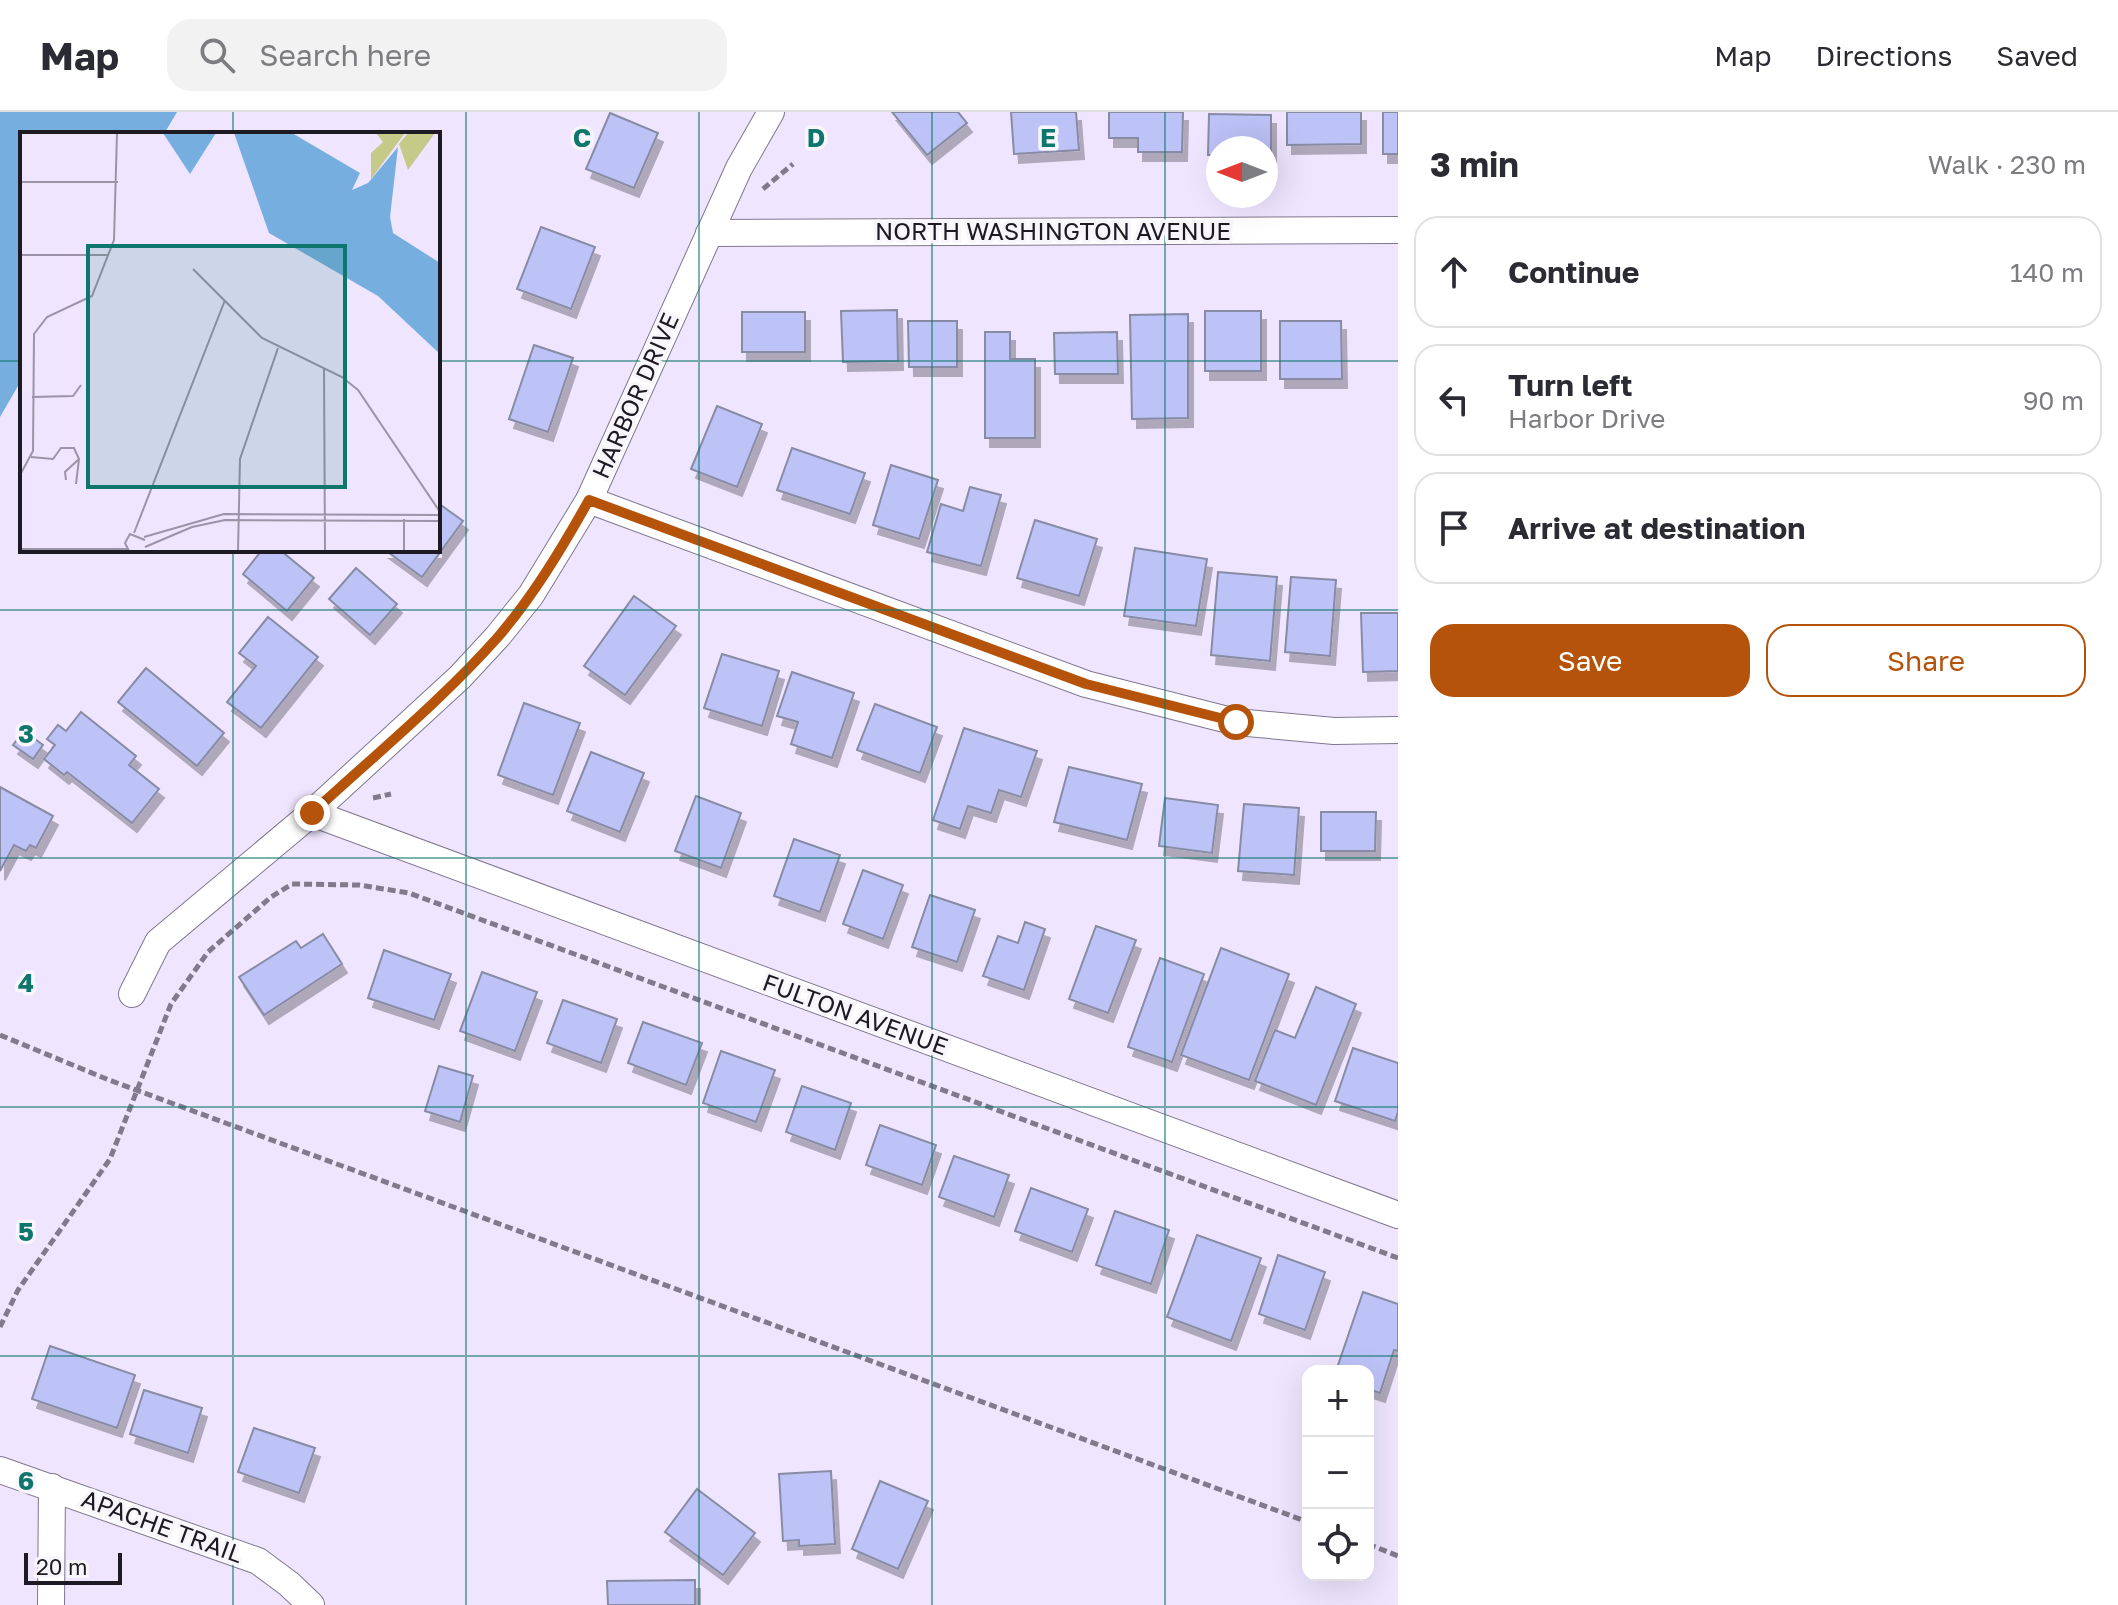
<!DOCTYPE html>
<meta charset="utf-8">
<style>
:root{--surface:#fff;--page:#f2f2f3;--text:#2b2b33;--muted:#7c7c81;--line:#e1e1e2;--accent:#b45309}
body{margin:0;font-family:"Golos Text",sans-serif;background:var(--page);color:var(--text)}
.controls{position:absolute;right:24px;bottom:24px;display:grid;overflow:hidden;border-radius:16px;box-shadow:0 8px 32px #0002}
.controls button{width:72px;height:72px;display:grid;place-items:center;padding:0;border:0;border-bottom:2px solid var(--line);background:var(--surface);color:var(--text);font:40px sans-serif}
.compass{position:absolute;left:1206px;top:24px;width:72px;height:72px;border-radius:50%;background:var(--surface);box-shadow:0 8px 32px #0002;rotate:270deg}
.scale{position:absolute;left:24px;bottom:20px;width:98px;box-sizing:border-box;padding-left:8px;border:4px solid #1e1a23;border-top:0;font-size:22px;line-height:28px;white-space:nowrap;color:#1e1a23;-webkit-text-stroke:6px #f8f6fb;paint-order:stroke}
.stop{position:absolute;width:24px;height:24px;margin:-18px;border:6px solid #b45309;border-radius:50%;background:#fff}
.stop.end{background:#b45309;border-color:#fff;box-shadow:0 2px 8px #0008}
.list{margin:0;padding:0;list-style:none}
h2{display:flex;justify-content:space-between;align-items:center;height:104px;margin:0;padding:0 32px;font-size:34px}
h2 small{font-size:26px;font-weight:400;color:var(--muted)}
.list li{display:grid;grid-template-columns:52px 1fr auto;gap:24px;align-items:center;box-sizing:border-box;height:112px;margin:0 16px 16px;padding:0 16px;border:2px solid var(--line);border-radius:24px}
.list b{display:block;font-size:30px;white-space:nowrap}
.list p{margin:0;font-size:26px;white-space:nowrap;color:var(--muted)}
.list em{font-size:26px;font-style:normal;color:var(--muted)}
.actions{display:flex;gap:16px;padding:24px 32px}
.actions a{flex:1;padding:18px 0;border:2px solid var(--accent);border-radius:24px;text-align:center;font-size:28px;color:var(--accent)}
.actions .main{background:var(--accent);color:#fff}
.icon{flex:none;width:44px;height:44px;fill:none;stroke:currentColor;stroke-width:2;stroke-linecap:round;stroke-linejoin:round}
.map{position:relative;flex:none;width:1398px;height:1493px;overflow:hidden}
header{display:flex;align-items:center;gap:48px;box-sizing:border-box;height:112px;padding:0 40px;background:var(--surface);border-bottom:2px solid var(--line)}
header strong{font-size:38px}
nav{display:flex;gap:44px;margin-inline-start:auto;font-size:28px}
.search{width:560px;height:72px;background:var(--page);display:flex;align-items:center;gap:20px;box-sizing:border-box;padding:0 28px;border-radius:24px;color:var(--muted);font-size:30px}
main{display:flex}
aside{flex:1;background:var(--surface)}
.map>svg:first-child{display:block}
.water{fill:#76aedf}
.building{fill:#bdc3f7;stroke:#888ba4;stroke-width:2;filter:url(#shadow)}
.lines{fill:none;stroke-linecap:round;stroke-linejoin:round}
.minor-casing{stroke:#80778e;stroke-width:28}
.path{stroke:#817a8b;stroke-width:5;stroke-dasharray:8 4;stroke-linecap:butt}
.minor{stroke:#fff;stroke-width:26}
.route{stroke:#b45309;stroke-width:10}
.grid{fill:none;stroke:#0f766e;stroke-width:2;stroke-opacity:0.55}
.labels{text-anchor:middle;stroke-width:7;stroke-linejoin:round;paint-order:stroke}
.street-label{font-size:24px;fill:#1e1a23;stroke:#f8f6fb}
.inset-road{fill:none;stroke:#9b94a7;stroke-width:2}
.view{fill:#0f766e;fill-opacity:0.15;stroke:#0f766e;stroke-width:4}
.inset-edge{fill:none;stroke:#1e1a23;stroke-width:4}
.grid-label{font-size:26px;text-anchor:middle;font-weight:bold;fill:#0f766e;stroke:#f8f6fb;stroke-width:7;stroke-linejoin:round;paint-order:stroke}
</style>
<header>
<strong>Map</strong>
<div class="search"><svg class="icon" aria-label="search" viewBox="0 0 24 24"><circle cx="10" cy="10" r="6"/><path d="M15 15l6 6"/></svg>Search here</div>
<nav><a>Map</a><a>Directions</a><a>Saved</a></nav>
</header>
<main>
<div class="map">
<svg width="1398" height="1493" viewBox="0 0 1398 1493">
<defs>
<filter id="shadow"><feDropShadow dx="5" dy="9" stdDeviation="0" flood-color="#0004"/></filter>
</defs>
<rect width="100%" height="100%" fill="#efe5ff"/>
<path class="water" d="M0,0H177L164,22H22V267L0,305Z"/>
<g class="building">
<path d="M892,0H958L967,11L927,43Z"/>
<path d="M1011,0H1076L1079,38L1014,42Z"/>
<path d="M1109,0H1183L1182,40H1138V26H1109Z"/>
<path d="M1287,0H1361V32L1287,33Z"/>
<rect x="1383" y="0" width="15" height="42"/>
<path d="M610,1L658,21L634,76L586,57Z"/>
<path d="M1209,2L1271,3V44H1266V36H1218V43H1208Z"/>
<path d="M541,115L595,135L571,197L517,177Z"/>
<path d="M897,198L898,249L843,250L841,199Z"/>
<rect x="1205" y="199" width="56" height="60"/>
<rect x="742" y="200" width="63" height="40"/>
<path d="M1188,202V306L1132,307L1130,203Z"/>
<path d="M908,209H957V255H909Z"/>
<path d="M1280,209H1341L1342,267H1280Z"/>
<path d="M985,220H1010V247H1035V326H985Z"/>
<path d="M1117,220L1118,262H1055L1054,221Z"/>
<path d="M534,233L573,246L548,320L509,307Z"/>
<path d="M717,294L762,312L737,375L691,357Z"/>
<path d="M792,336L865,361L850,402L777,378Z"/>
<path d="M891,353L938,368L919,427L873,413Z"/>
<path d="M970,375L1001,383L981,454L927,440L941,392L963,399Z"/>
<path d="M438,391L463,409L422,465L385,438H438Z"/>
<path d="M1035,408L1097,427L1079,484L1017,466Z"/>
<path d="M1135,436L1207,447L1196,514L1124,504Z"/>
<path d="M262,438H280L314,466L287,499L243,462Z"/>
<path d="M356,456L397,492L370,523L329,487Z"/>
<path d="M1218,460L1277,465L1270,549L1211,543Z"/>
<path d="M1291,465L1336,468L1330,544L1285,540Z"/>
<path d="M634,484L676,514L625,583L584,554Z"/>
<path d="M1361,501H1398V559L1363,560Z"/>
<path d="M268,505L318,545L261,616L227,590L256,554L239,541Z"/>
<path d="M722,542L779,559L762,614L704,596Z"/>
<path d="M146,556L224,621L197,654L118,590Z"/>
<path d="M792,560L854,581L832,646L791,632L798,610L777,604Z"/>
<path d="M524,591L580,611L553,683L498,663Z"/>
<path d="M875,592L937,615L920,661L857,638Z"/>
<path d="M81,600L136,644L129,653L159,677L132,711L67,660L64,663L44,647L55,633L47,627L58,613L66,619Z"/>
<path d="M964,616L1037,639L1021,685L999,678L991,701L968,694L960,717L933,708Z"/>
<path d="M24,619L43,633L33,647L13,633Z"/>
<path d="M591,640L644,661L620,720L567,699Z"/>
<path d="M1069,655L1142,672L1127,728L1054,710Z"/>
<path d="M0,675L53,704L36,736L30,733L26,739L14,733L0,759Z"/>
<path d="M696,684L741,701L721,756L675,739Z"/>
<path d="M1165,686L1218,693L1212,741L1159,734Z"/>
<path d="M1244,692L1299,696L1294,763L1238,759Z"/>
<path d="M1321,700H1376L1375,739H1321Z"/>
<path d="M794,727L840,743L820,800L774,784Z"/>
<path d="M863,758L903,773L883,827L843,812Z"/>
<path d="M930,783L975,798L957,850L912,835Z"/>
<path d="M1025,810L1045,817L1024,878L983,864L998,824L1018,831Z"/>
<path d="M1096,814L1136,828L1108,901L1069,887Z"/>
<path d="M323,822L342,852L264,903L239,865L296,829L301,836Z"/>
<path d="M1221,836L1289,862L1249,968L1181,943Z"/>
<path d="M384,838L451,862L434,908L368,886Z"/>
<path d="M1160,846L1204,862L1172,950L1128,935Z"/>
<path d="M482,860L537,880L515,939L460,919Z"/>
<path d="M1316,875L1356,892L1316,993L1255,969L1275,918L1295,926Z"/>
<path d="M563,888L617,907L601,951L547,931Z"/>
<path d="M643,910L702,931L686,973L628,951Z"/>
<path d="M1353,936L1398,951V1000L1395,1009L1335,989Z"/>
<path d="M721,939L775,958L756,1010L703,991Z"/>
<path d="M439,954L473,964L460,1010L425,999Z"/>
<path d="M802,974L851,991L835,1038L786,1020Z"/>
<path d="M880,1013L936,1033L922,1073L866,1053Z"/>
<path d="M954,1044L1009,1063L994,1105L939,1085Z"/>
<path d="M1031,1076L1088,1097L1072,1140L1015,1119Z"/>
<path d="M1115,1099L1169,1118L1151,1172L1096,1153Z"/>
<path d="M1197,1123L1261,1146L1231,1229L1167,1205Z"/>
<path d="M1278,1143L1325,1160L1305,1218L1259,1202Z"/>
<path d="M1363,1180L1398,1192V1239L1394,1238L1380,1281L1368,1277V1259H1336Z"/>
<path d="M50,1234L135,1263L117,1316L32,1287Z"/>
<path d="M144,1278L202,1296L188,1341L130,1322Z"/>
<path d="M254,1316L315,1336L299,1381L238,1360Z"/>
<path d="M831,1359L835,1432L799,1434V1428L783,1429L779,1362Z"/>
<path d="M880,1369L928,1389L898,1457L852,1437Z"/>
<path d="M697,1377L755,1421L723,1463L665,1420Z"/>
<path d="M695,1468V1493H608L607,1469Z"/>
</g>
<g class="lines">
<g class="minor-casing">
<g id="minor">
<path d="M709,121L1398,118"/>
<path d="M589,388L1086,572L1236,610L1334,619L1398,618"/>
<path d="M312,701L1398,1103"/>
<path d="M132,882L158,830L312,701L460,565L498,524L531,483L589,388L739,56L771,0"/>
<path d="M0,1358L258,1449L289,1472L311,1493"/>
<path d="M51,1493L52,1375"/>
</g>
</g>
<g class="path">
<path d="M763,77L793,52"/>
<path d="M373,686L391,682"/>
<path d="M0,923L109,968L1308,1410"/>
<path d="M0,1215L18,1178L110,1047L171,892L208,840L271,785L292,772L359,773L409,781L1398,1146"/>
<path d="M1368,1432L1398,1444"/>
</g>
<use href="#minor" class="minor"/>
</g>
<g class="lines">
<path class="route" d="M312,701C375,643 442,588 498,525C534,483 562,436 589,388L1086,572L1236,610"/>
</g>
<path class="grid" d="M233,0V22M466,0V1493M699,0V1493M932,0V1493M1165,0V1493M0,249H22M438,249H1398M233,438V1493M0,498H1398M0,746H1398M0,995H1398M0,1244H1398"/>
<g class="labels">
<g class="street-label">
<text x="1053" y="128">NORTH WASHINGTON AVENUE</text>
<text transform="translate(636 284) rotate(-66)" y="8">HARBOR DRIVE</text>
<text transform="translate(855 903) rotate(20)" y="8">FULTON AVENUE</text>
<text transform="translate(162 1415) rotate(20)" y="8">APACHE TRAIL</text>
</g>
</g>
<g transform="translate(20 20)">
<rect width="420" height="420" fill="#efe5ff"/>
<path d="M388,1H415L388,38L379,12Z" fill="#c5ca89"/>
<path d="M356,1H385L351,47V21L363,10Z" fill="#c5ca89"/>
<path d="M143,1H196L170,42ZM214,1H272L340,41L332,58L348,51L378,15L370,85L373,101L420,131V222L358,164L249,101Z" fill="#76aedf"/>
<path class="inset-road" d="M0,50H98M0,123H89M173,137L242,206L322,245L338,258L420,380M304,236L305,419M12,265L53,264L61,253M11,325L33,327L41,316H54L59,327L45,340L46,348M0,343L13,319L14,202L27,185L72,164L94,108L97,1M56,352L59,327M384,387V419M114,401L205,168M124,405L204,382L420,383M125,415L172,395L205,388L420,389M0,417H107M109,419L105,411L110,402L125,408M218,419L220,327L258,216"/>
<path class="view" d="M68,114H325V355H68Z"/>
<rect width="420" height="420" class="inset-edge"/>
</g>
<g class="grid-label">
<text x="582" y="35">C</text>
<text x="816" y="35">D</text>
<text x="1048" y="35">E</text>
<text x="26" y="631">3</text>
<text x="26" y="880">4</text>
<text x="26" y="1129">5</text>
<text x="26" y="1378">6</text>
</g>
</svg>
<div class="controls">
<button>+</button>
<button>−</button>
<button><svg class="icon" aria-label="locate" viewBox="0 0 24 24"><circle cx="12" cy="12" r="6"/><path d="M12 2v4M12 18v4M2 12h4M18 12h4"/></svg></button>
</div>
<svg class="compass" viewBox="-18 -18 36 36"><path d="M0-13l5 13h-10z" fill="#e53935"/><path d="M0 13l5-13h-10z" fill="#7c7c81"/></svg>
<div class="scale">20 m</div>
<div class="stop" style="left:1236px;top:610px"></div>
<div class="stop end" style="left:312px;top:701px"></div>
</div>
<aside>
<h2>3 min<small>Walk · 230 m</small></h2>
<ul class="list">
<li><svg class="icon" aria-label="ahead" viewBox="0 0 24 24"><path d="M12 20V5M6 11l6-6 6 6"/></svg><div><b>Continue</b></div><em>140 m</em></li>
<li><svg class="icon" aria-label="left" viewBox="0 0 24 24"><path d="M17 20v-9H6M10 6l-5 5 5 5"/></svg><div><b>Turn left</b><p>Harbor Drive</p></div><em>90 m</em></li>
<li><svg class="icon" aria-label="arrive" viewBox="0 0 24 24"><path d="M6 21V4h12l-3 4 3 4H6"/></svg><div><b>Arrive at destination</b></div></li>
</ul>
<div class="actions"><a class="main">Save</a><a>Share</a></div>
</aside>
</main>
